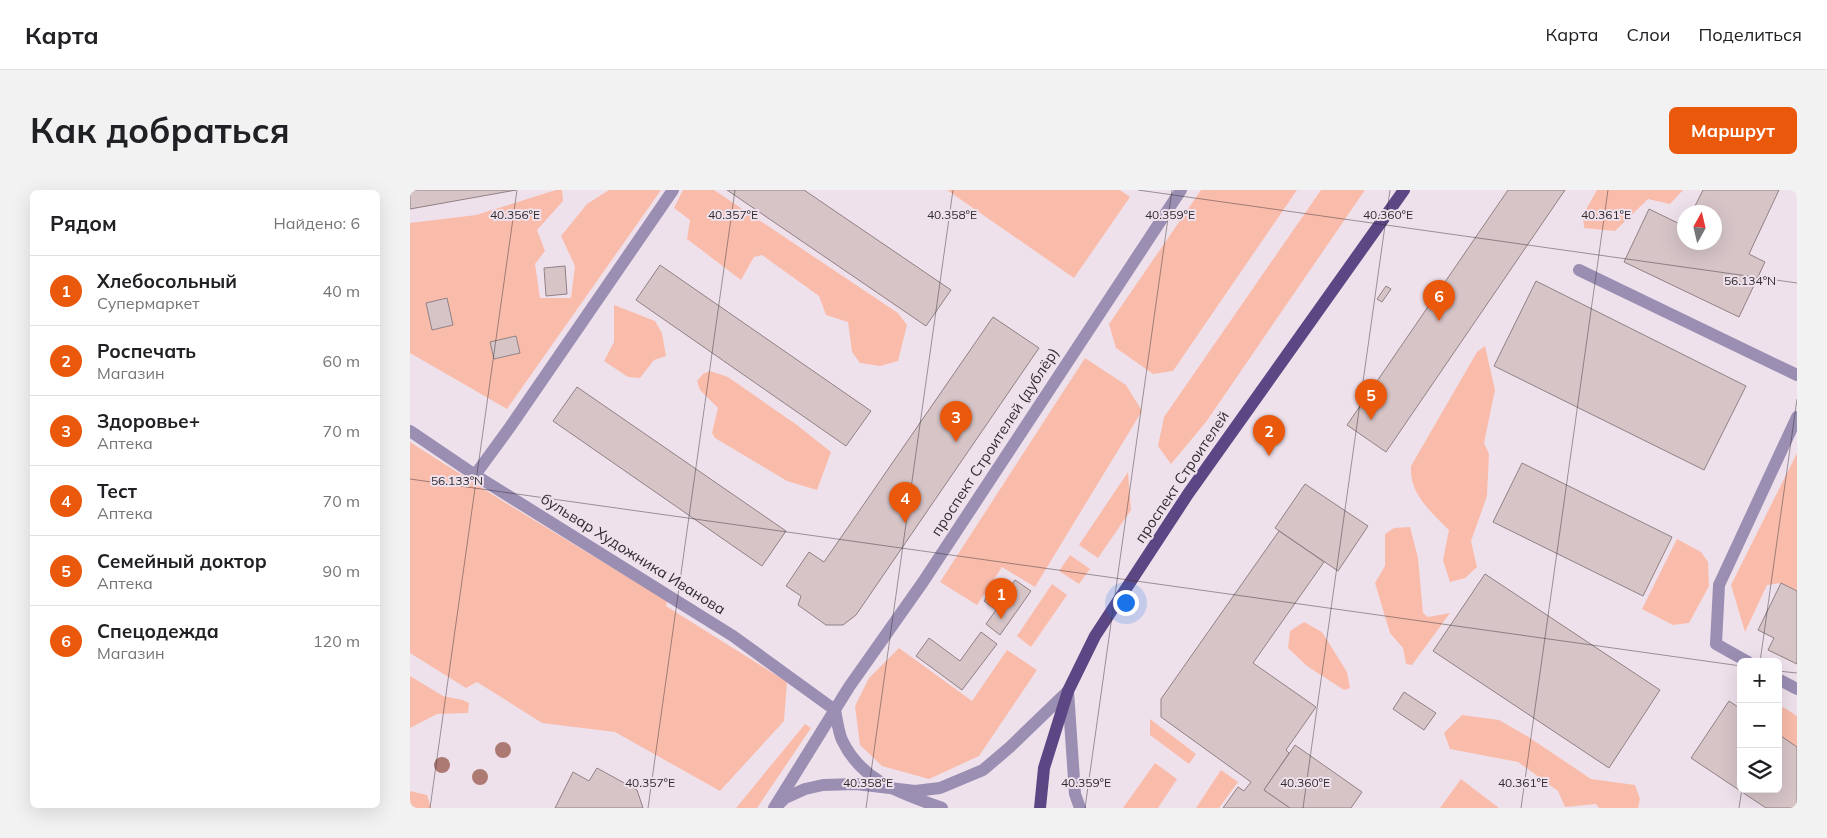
<!DOCTYPE html>
<html lang="ru">
<meta charset="utf-8">
<style>
:root{--surface:#fff;--page:#f2f2f2;--text:#202124;--muted:#757577;--line:#e0e0e0;--accent:#ea580c}
body{margin:0;font-family:Mulish,sans-serif;background:var(--page);color:var(--text)}
.controls{position:absolute;right:15px;bottom:15px;display:grid;overflow:hidden;border-radius:8px;box-shadow:0 5px 20px #0002}
.controls button{width:45px;height:45px;display:grid;place-items:center;padding:0;border:0;border-bottom:1px solid var(--line);background:var(--surface);color:var(--text);font:25px sans-serif}
.compass{position:absolute;left:1267px;top:15px;width:45px;height:45px;border-radius:50%;background:var(--surface);box-shadow:0 5px 20px #0002;rotate:8deg}
.you{position:absolute;left:715px;top:412px;width:18px;height:18px;margin:-12px;border:4px solid #fff;border-radius:50%;background:#1a73e8;box-shadow:0 0 0 8px #1a73e833}
.badge{display:grid;place-items:center;width:32px;height:32px;border-radius:50%;background:var(--accent);color:#fff;font-size:16px;font-weight:700}
.pin{position:absolute;translate:-50% -41px;filter:drop-shadow(0 1px 2px #0008)}
.pin::after{content:'';position:absolute;top:26px;width:18px;height:15px;background:inherit;clip-path:polygon(0 0,100% 0,50% 100%)}
.list{margin:0;padding:0;list-style:none}
h2{display:flex;justify-content:space-between;align-items:center;height:65px;margin:0;padding:0 20px;font-size:21px}
h2 small{font-size:16px;font-weight:400;color:var(--muted)}
.list li{display:grid;grid-template-columns:32px 1fr auto;gap:15px;align-items:center;box-sizing:border-box;height:70px;padding:0 20px;border-top:1px solid var(--line)}
.list b{display:block;font-size:19px;white-space:nowrap}
.list p{margin:0;font-size:16px;white-space:nowrap;color:var(--muted)}
.list em{font-size:16px;font-style:normal;color:var(--muted)}
.icon{flex:none;width:28px;height:28px;fill:none;stroke:currentColor;stroke-width:2;stroke-linecap:round;stroke-linejoin:round}
.map{position:relative;flex:none;width:1387px;height:618px;overflow:hidden;border-radius:8px}
header{display:flex;align-items:center;gap:30px;box-sizing:border-box;height:70px;padding:0 25px;background:var(--surface);border-bottom:1px solid var(--line)}
header strong{font-size:24px}
nav{display:flex;gap:28px;margin-inline-start:auto;font-size:18px}
.intro{display:flex;align-items:center;justify-content:space-between;box-sizing:border-box;height:120px;padding:0 30px}
h1{margin:0;font-size:35px}
.button{padding:12px 22px;border-radius:8px;background:var(--accent);color:#fff;font-size:18px;font-weight:700}
main{display:flex;gap:30px;padding:0 30px}
aside{flex:1;background:var(--surface);border-radius:8px;box-shadow:0 5px 20px #0002}
.map>svg:first-child{display:block}
.green{fill:#fabcaa;fill-rule:evenodd}
.building{fill:#d6c4c7;stroke:#918084}
.lines{fill:none;stroke-linecap:round;stroke-linejoin:round}
.minor{stroke:#9a8fb3;stroke-width:12}
.major{stroke:#5c4784;stroke-width:12}
.tree{fill:#ac7a72}
.ticks{fill:none;stroke:#312c30;stroke-width:1;stroke-opacity:0.45}
.labels{text-anchor:middle;stroke-width:4;stroke-linejoin:round;paint-order:stroke}
.street-label{font-size:15px;fill:#312c30;stroke:#efe1ec}
.ticks-label{font-size:12px;text-anchor:middle;fill:#312c30;stroke:#efe1ec;stroke-width:4;stroke-linejoin:round;paint-order:stroke}
</style>
<header>
<strong>Карта</strong>
<nav><a>Карта</a><a>Слои</a><a>Поделиться</a></nav>
</header>
<div class="intro"><h1>Как добраться</h1><a class="button">Маршрут</a></div>
<main>
<aside>
<h2>Рядом<small>Найдено: 6</small></h2>
<ul class="list">
<li><span class="badge">1</span><div><b>Хлебосольный</b><p>Супермаркет</p></div><em>40 m</em></li>
<li><span class="badge">2</span><div><b>Роспечать</b><p>Магазин</p></div><em>60 m</em></li>
<li><span class="badge">3</span><div><b>Здоровье+</b><p>Аптека</p></div><em>70 m</em></li>
<li><span class="badge">4</span><div><b>Тест</b><p>Аптека</p></div><em>70 m</em></li>
<li><span class="badge">5</span><div><b>Семейный доктор</b><p>Аптека</p></div><em>90 m</em></li>
<li><span class="badge">6</span><div><b>Спецодежда</b><p>Магазин</p></div><em>120 m</em></li>
</ul>
</aside>
<div class="map">
<svg width="1387" height="618" viewBox="0 0 1387 618">
<rect width="100%" height="100%" fill="#efe1ec"/>
<g class="green">
<path d="M146,0H152L153,11L127,40L135,61L125,74L130,108H161L165,76L151,46L177,14L199,0H251L97,219L0,163V33L66,25ZM37,109L43,135L22,140L16,113ZM106,146L110,163L84,169L80,153Z"/>
<path d="M273,0H304L488,123L497,135L488,171L470,176L450,173L442,162L438,132L416,125L409,106L352,65L344,67L331,90L277,49L280,30L264,18Z"/>
<path d="M537,0H710L720,7L664,88Z"/>
<path d="M791,0H887L763,181L743,184L706,158L699,134Z"/>
<path d="M911,0H955L796,232L761,274L748,256L754,227Z"/>
<path d="M1187,0H1273L1260,14L1238,9L1205,41L1174,38L1173,25Z"/>
<path d="M204,115L245,131L252,143L256,166L244,170L230,188L218,187L194,171L204,152Z"/>
<path d="M1075,156L1085,200L1074,253L1079,264L1077,306L1061,351L1067,377L1055,388L1040,392L1033,370L1039,340C1021,322 999,304 1001,276L1067,162Z"/>
<path d="M675,168L716,195L732,221L625,397L592,377L567,415L530,392Z"/>
<path d="M300,181L318,187L387,235L421,262L407,300L377,291L305,248L302,243L308,218L290,200L287,191L293,184Z"/>
<path d="M0,252L91,310L257,411L256,416L377,492L374,531L310,601L205,542L132,533L67,492L56,498L0,463Z"/>
<path d="M1387,263V401L1371,393L1357,395L1335,442L1321,395Z"/>
<path d="M718,282L721,320L688,368L669,355Z"/>
<path d="M1000,337L1008,368L1013,423L1018,427L1040,423L1002,475L996,474L993,458L980,443L965,393L975,376V344L984,338Z"/>
<path d="M1267,349L1291,362L1298,372L1299,396L1279,433L1263,435L1232,419Z"/>
<path d="M660,365L680,379L669,394L649,381Z"/>
<path d="M642,394L657,405L621,457L607,446Z"/>
<path d="M894,432L912,442L937,482L940,498L934,500L897,476L878,458L880,441Z"/>
<path d="M489,458L562,511L597,460L627,480L569,566L519,589L472,576L450,555L445,516L459,488Z"/>
<path d="M0,486L33,506L53,510L59,513L58,523L27,524L0,538Z"/>
<path d="M1373,517L1387,526V557L1368,544V523Z"/>
<path d="M1052,525L1089,530L1117,546L1181,589L1225,595L1230,609L1228,618H1189L1186,614L1155,617L1148,601L1108,572L1040,559L1034,543Z"/>
<path d="M740,529L786,564L779,574L740,545Z"/>
<path d="M395,534L401,538L347,618H326Z"/>
<path d="M745,573L767,589L748,618H713Z"/>
<path d="M811,580L828,592L809,618H786Z"/>
<path d="M1051,589L1089,618H1030Z"/>
<path d="M0,601L17,605L21,618H0Z"/>
</g>
<g class="building">
<path d="M0,0H106L0,19Z"/>
<path d="M317,0H394L541,100L516,136Z"/>
<path d="M1098,0H1155L976,262L937,235Z"/>
<path d="M1293,0H1369L1339,64L1355,72L1329,127L1214,72L1239,19L1274,36V52H1304V22H1282Z"/>
<path d="M250,75L461,221L436,256L226,110Z"/>
<path d="M155,76L157,104L136,106L134,78Z"/>
<path d="M1126,91L1336,196L1294,280L1084,176Z"/>
<path d="M976,96L981,99L972,112L967,109Z"/>
<path d="M37,108L43,135L22,140L16,113Z"/>
<path d="M583,127L629,158L446,425L433,435H416L388,415L391,406L376,396L399,362L414,372Z"/>
<path d="M106,146L110,163L84,169L80,152Z"/>
<path d="M167,197L376,341L352,376L143,231Z"/>
<path d="M1112,273L1262,347L1233,406L1083,332Z"/>
<path d="M895,294L958,336L928,381L865,338Z"/>
<path d="M869,341L914,372L843,473L906,517L876,560L879,563L854,600L880,618H813L828,597L834,601L841,592L751,527V509Z"/>
<path d="M1075,384L1250,500L1199,578L1023,461Z"/>
<path d="M605,390L621,401L590,445L576,434L586,420L574,411L587,393L598,401Z"/>
<path d="M1371,393L1387,401V474L1358,460L1364,448L1348,440Z"/>
<path d="M571,442L587,454L552,500L506,466L519,448L550,471Z"/>
<path d="M994,502L1026,523L1014,540L983,519Z"/>
<path d="M1319,511L1331,519V599H1368V544L1387,557V618H1356L1281,568Z"/>
<path d="M885,555L952,602L941,618H880L854,600Z"/>
<path d="M187,578L227,600L233,618H145L163,582L179,591Z"/>
</g>
<g class="lines">
<g class="minor">
<path d="M1169,80L1387,185"/>
<path d="M0,241L65,285L323,446L425,520"/>
<path d="M65,285L100,237L263,0"/>
<path d="M1338,472L1306,454L1309,395L1387,227"/>
<path d="M1368,489L1387,499"/>
<path d="M658,501L665,604L670,618"/>
<path d="M425,520C427,529 428,541 432,550C452,592 491,603 532,618"/>
<path d="M370,613L375,608L395,599L413,595L446,594L505,601L530,598L573,580L600,557L658,501"/>
<path d="M364,618L439,497L513,392L771,0"/>
</g>
<path class="major" d="M630,618L634,578L658,501L685,446L778,304L994,0"/>
</g>
<g class="tree">
<circle cx="93" cy="560" r="8"/>
<circle cx="32" cy="575" r="8"/>
<circle cx="70" cy="587" r="8"/>
</g>
<path class="ticks" d="M728,0L1387,93M0,289L1331,476M1350,472L1387,209M1368,481L1387,483M20,618L107,0M238,618L325,0M456,618L543,0M675,618L762,0M893,618L980,0M1111,618L1198,0M1329,618L1332,599"/>
<g class="labels">
<g class="street-label">
<text transform="translate(585 252) rotate(-57)" y="5">проспект Строителей (дублёр)</text>
<text transform="translate(772 287) rotate(-56)" y="5">проспект Строителей</text>
<text transform="translate(223 364) rotate(32)" y="5">бульвар Художника Иванова</text>
</g>
</g>
<g class="ticks-label">
<text x="105" y="29">40.356°E</text>
<text x="323" y="29">40.357°E</text>
<text x="542" y="29">40.358°E</text>
<text x="760" y="29">40.359°E</text>
<text x="978" y="29">40.360°E</text>
<text x="1196" y="29">40.361°E</text>
<text x="1340" y="95">56.134°N</text>
<text x="47" y="295">56.133°N</text>
<text x="240" y="597">40.357°E</text>
<text x="458" y="597">40.358°E</text>
<text x="676" y="597">40.359°E</text>
<text x="895" y="597">40.360°E</text>
<text x="1113" y="597">40.361°E</text>
</g>
</svg>
<div class="controls">
<button>+</button>
<button>−</button>
<button><svg class="icon" aria-label="layers" viewBox="0 0 24 24"><path d="M12 4l9 5-9 5-9-5zM3 14l9 5 9-5"/></svg></button>
</div>
<svg class="compass" viewBox="-18 -18 36 36"><path d="M0-13l5 13h-10z" fill="#e53935"/><path d="M0 13l5-13h-10z" fill="#757577"/></svg>
<div class="you"></div>
<div class="pin badge" style="left:591px;top:429px">1</div>
<div class="pin badge" style="left:859px;top:266px">2</div>
<div class="pin badge" style="left:546px;top:252px">3</div>
<div class="pin badge" style="left:495px;top:333px">4</div>
<div class="pin badge" style="left:961px;top:230px">5</div>
<div class="pin badge" style="left:1029px;top:131px">6</div>
</div>
</main>
